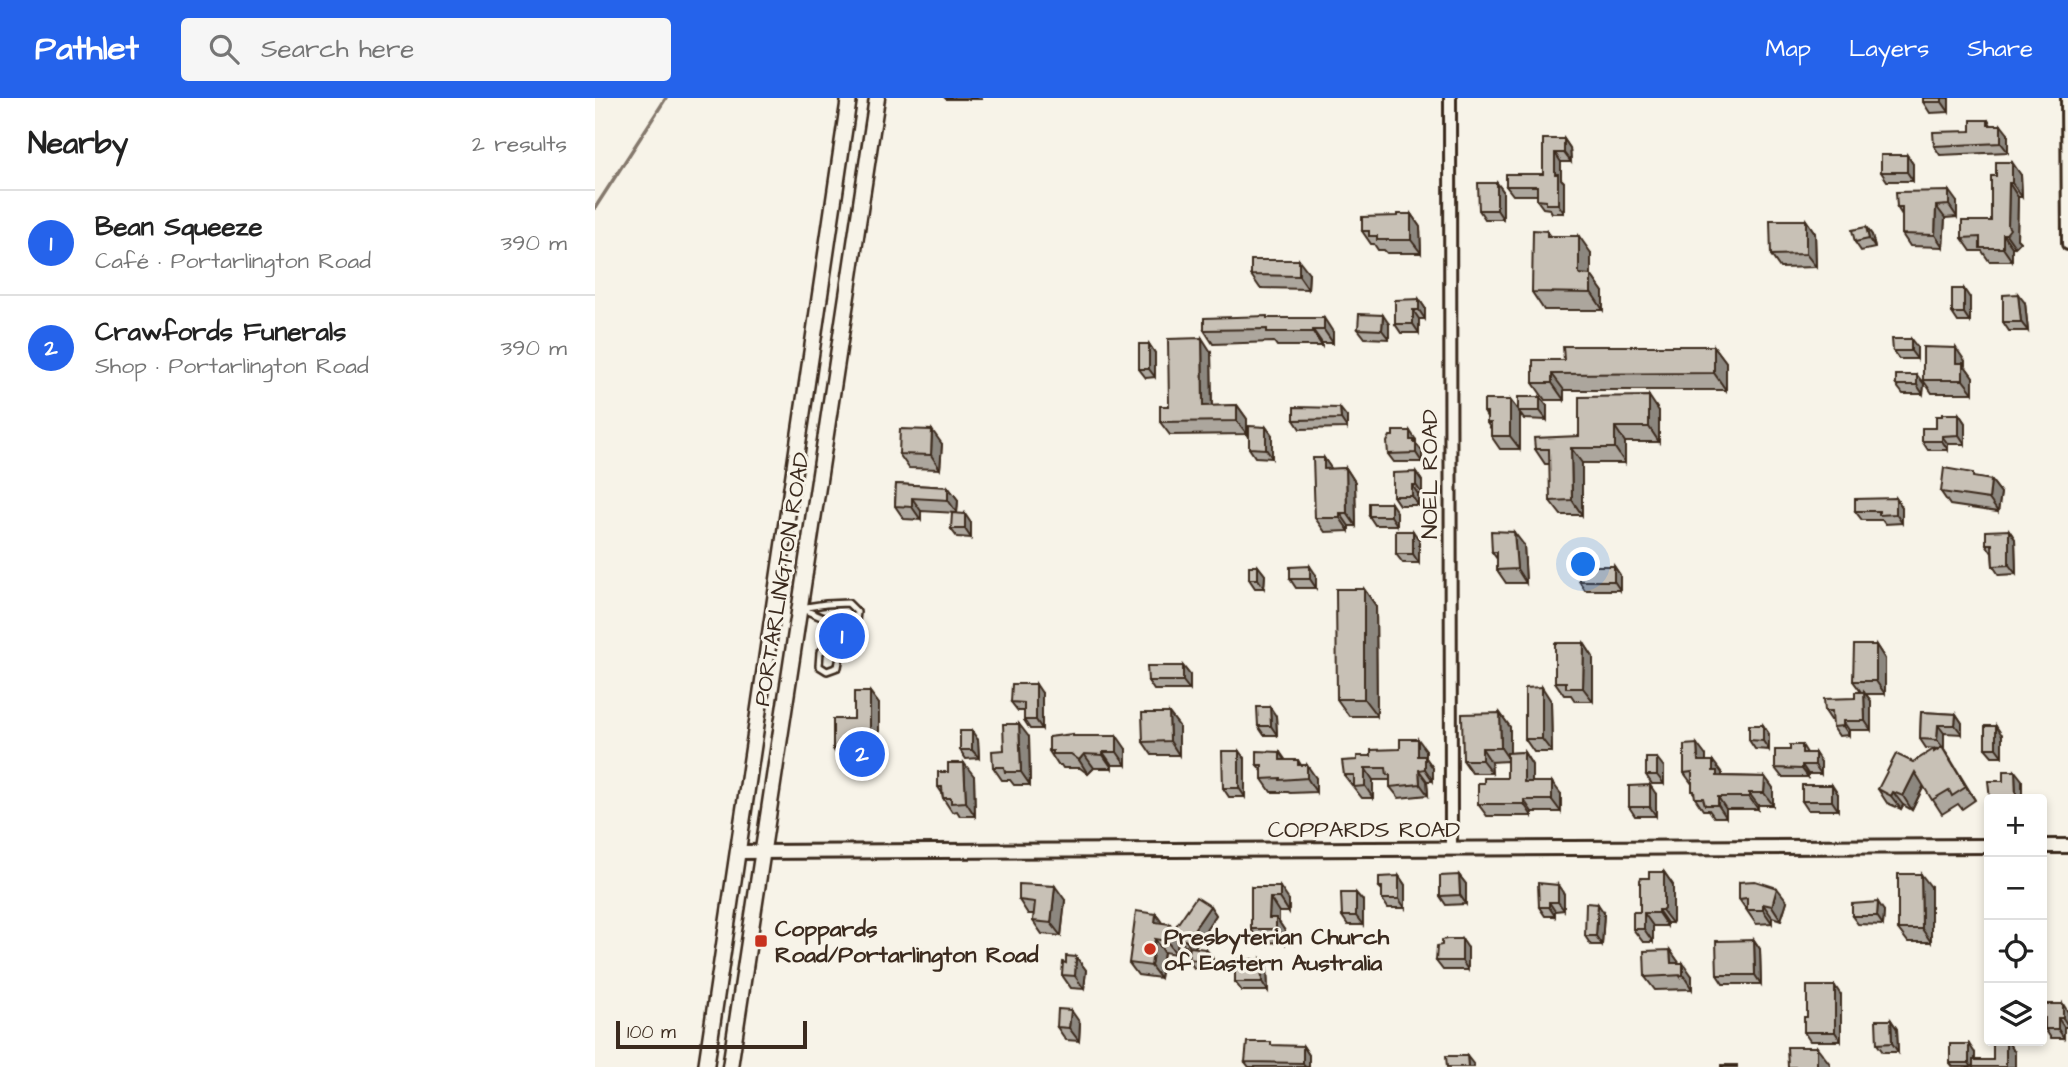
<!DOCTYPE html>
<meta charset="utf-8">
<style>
:root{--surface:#fff;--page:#f6f6f6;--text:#222;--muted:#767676;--line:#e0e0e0;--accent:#2563eb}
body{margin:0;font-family:"Architects Daughter",sans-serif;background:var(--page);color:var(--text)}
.controls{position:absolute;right:21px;bottom:21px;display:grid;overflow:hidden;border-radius:7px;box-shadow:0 4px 10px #0003}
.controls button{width:63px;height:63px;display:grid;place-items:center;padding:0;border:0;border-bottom:2px solid var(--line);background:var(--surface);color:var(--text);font:35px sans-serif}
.scale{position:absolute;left:21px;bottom:18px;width:191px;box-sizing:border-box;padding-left:7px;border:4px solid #3b2a1e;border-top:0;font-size:19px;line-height:24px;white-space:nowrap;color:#3b2a1e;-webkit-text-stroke:5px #f7f3e8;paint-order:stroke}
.you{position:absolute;left:989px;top:467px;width:24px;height:24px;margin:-18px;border:5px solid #fff;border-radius:50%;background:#1a73e8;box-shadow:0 0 0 10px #1a73e833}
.badge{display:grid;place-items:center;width:46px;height:46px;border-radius:50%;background:var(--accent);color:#fff;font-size:23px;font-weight:700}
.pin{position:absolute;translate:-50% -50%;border:4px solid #fff;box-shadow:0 2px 7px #0006}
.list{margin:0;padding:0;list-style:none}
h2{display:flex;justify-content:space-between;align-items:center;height:91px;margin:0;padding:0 28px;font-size:30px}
h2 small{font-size:23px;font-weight:400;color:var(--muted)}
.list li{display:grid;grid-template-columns:46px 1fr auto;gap:21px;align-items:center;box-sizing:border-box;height:105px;padding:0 28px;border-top:2px solid var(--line)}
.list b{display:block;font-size:26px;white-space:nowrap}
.list p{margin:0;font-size:23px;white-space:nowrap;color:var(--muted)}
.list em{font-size:23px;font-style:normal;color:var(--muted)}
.icon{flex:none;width:38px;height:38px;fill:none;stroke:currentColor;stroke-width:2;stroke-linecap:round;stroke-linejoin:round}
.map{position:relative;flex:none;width:1473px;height:969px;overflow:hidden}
header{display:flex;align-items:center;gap:42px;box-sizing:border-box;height:98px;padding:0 35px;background:var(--accent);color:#fff}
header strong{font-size:33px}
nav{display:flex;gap:38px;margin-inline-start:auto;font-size:24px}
.search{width:490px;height:63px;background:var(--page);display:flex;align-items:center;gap:18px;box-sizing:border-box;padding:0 24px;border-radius:7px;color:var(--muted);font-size:26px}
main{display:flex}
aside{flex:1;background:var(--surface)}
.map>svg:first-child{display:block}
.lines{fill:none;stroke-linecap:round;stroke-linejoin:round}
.stream{stroke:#84786c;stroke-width:3.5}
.service-casing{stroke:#3b2a1e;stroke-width:10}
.minor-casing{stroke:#3b2a1e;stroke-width:16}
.tertiary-casing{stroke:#3b2a1e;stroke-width:18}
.secondary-casing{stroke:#3b2a1e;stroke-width:19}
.service{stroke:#f7f3e8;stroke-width:5}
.minor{stroke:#f7f3e8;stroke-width:10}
.tertiary{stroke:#f7f3e8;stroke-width:12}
.secondary{stroke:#f7f3e8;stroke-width:14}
.wall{fill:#aca69d;stroke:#3b2a1e;stroke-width:2}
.shaded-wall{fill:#8c877f;stroke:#3b2a1e;stroke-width:2}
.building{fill:#c8c1b6;stroke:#3b2a1e;stroke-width:2}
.poi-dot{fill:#c8321e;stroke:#f7f3e8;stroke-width:2.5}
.labels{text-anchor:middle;stroke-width:6;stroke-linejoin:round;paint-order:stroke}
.street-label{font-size:23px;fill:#3b2a1e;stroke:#f7f3e8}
.poi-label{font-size:23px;font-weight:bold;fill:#3b2a1e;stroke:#f7f3e8;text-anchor:start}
</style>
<header>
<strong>Pathlet</strong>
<div class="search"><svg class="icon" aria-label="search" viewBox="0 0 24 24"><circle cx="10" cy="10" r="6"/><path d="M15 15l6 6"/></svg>Search here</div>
<nav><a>Map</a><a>Layers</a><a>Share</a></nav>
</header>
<main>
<aside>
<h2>Nearby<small>2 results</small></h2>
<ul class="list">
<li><span class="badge">1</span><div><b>Bean Squeeze</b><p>Café · Portarlington Road</p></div><em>390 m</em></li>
<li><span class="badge">2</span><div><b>Crawfords Funerals</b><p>Shop · Portarlington Road</p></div><em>390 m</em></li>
</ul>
</aside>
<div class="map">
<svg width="1473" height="969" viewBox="0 0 1473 969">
<rect width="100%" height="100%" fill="#f7f3e8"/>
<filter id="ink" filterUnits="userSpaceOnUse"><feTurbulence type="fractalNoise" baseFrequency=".0143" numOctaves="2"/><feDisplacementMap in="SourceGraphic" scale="14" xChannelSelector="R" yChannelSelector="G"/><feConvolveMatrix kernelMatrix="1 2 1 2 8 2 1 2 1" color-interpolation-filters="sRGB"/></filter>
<g filter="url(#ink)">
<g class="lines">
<path class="stream" d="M0,110L71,0"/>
<g class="service-casing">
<path id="service" d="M253,505L262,514L260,533L245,558L243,569L232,573L224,568L225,554L232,549L238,534L233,522L205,510L231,506Z"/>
</g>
<g class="minor-casing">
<g id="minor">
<path d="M855,0L856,751"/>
<path d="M1472,0L1473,146"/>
</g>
</g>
<g class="tertiary-casing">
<g id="tertiary">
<path d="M1447,748H1473"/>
<path d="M144,754L1394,748"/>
</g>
</g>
<g class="secondary-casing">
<g id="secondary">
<path d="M111,969L254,0"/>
<path d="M135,969L282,0"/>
</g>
</g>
<use href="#service" class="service"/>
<use href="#minor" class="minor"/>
<use href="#tertiary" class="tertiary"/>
<use href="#secondary" class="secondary"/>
</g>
<g class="wall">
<path d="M350,0H386V1H351Z"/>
<path d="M1328,0H1354V14L1335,15L1328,4Z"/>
<path d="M1393,22L1396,27L1413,36V54L1345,57L1339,48L1376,33Z"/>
<path d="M969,41L975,50L976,64H966V81L969,84V115H957L955,111L948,110L942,102V97H918L911,88L948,76Z"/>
<path d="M1312,57L1318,66V83H1292L1286,74Z"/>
<path d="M1426,77L1427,99H1423L1422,141L1425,144L1420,149H1417V163H1394L1387,153H1376L1367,140L1396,123V78Z"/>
<path d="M902,85L908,93V121H890L884,112Z"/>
<path d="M1362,104V119L1350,120L1348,149L1315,148L1307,136V117L1302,109Z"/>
<path d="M816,116L825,129L826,155H792L789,152H783L779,146H776L767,133L803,118Z"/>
<path d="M1211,122L1220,135L1221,169L1185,170L1176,157Z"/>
<path d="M1271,129L1277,137L1280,150L1266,153L1260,144Z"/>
<path d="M952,133L956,138L996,155V177L1008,194V212H949L937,194Z"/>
<path d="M714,175L713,191L665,190L656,177Z"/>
<path d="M1375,200V224H1363L1357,215Z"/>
<path d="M824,201L830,210V221H824V235H806L800,226Z"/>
<path d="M1430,205L1433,233H1414L1408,224Z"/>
<path d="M673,220L738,234V245H727V248H682L679,244L618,246L609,232Z"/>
<path d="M794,226V241L770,240L763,231Z"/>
<path d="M554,246L560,255V279L551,280L544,271Z"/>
<path d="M1119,248L1131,264V292H969V302H950L938,285L969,262Z"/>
<path d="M1322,249V261H1304L1298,253Z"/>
<path d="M616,254L617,308L642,307L652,321V336L575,337L565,324L574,308Z"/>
<path d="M1370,263V268L1378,279V295H1337L1328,282Z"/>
<path d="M1329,286L1328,296H1308L1301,287Z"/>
<path d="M915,302L925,315V351H905L896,338V331L892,325V319L889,314Z"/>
<path d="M952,308V322L929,321L923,313Z"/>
<path d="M1064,313V344H1030V365H987V417H966L955,403V366H950L940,351L984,338Z"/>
<path d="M1364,316L1370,325V346H1353V352H1333L1327,343L1341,330Z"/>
<path d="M752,319V330L705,331L699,322Z"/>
<path d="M671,329L677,337V360L660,359L654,350Z"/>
<path d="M821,342V346L827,353V364H799L793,356Z"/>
<path d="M347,346L345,371L314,370L304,356Z"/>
<path d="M729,360L736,371L751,370L760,384L761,428H754V433L730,434L720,420Z"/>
<path d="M821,374L827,383V396H823V407H804L798,398Z"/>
<path d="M1382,380L1396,382L1406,395L1403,414L1355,407L1346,394Z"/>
<path d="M301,386L353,389L363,402L362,415L326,413V422L309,421L300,408Z"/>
<path d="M1301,400L1307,409V425L1290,426L1287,422H1267L1260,413Z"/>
<path d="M802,414V427H780L774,418Z"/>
<path d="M376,425V440L362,439L356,431Z"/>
<path d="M1414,432L1420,441L1421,476L1404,477L1398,468L1397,455L1391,446Z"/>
<path d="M824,442V465H808L801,456Z"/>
<path d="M929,447L931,485H911L902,472V461L897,454Z"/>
<path d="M663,468L670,477L669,490H660L654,481Z"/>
<path d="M1019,468L1025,477V492H990L984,483Z"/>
<path d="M721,477V490H701L695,481Z"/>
<path d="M769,491L781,508L782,618H754L742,601Z"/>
<path d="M989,545L998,559V603H980L976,597H969L960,584Z"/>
<path d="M1281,547L1290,561V596H1271L1276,603V632H1254V637L1244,638L1238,629V622H1236L1230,613L1260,600L1266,594L1258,583Z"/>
<path d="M588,568L595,577V592H559L553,583Z"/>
<path d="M275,594L284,606V674H253L238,651L259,621Z"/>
<path d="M447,595V631H435L429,622V613H423L416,604Z"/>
<path d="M956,603L957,654H939L930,641Z"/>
<path d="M1326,614L1361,616L1367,625V636L1349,635L1348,651L1380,702L1367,711L1363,706L1347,716L1329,688L1317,712L1308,707L1306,711L1292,705L1283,691L1318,664L1343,651L1331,650L1325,641Z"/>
<path d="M574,615L584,628V657H557L548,644Z"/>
<path d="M905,615L915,629V655L929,654L937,667V684L966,696V714H937V718H892L883,706L889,685L912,680V663L896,664L897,675H877L868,662Z"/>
<path d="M681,618L682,637H669L663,628Z"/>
<path d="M1168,627L1174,636V652L1160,651L1154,642Z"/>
<path d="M1407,637V658H1397L1390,650Z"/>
<path d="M480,638L531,651V667H517V670H499L493,676L485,670H468L466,667H463L454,653Z"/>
<path d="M434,639L435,687H419L415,682H407L398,669L409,652Z"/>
<path d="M383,642L384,660L371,661L365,652Z"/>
<path d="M1207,647L1212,655L1226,664V676H1213V679H1187L1180,670L1195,652Z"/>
<path d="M831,652V660L838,670V683H832L833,697L804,700L795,689V682H778V700H767L749,677L762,662L776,658Z"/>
<path d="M1111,658V663L1127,675V678L1170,679L1178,690V707H1163V711H1131V719H1119L1114,712H1108L1100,700V696L1097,693V686L1089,675Z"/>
<path d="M650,661V699H634L628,690Z"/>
<path d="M691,662H703L706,667L721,680V694L695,695L693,694H676L667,681V673L662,667Z"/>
<path d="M1069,669V686H1057L1051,677Z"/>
<path d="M353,674L379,678L380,718H365L362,713L357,714L348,700L347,695L343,689Z"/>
<path d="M1061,696V718H1040L1034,709Z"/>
<path d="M1243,696V712H1213L1207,703Z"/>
<path d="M1069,774L1078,787V823L1077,825H1072V828H1058V844H1048L1038,831L1045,814L1054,780Z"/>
<path d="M864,777L871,786V806L851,807L845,798Z"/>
<path d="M804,778L810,787V810H793L787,801V792L784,789Z"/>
<path d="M1144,784L1192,803L1186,822L1177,819V825L1161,826L1144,801Z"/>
<path d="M656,789L694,802V814H684V824L690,833V845L665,844L656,831Z"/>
<path d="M1336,789V844H1313L1303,831Z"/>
<path d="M969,796V812L960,813V818H950L944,809Z"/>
<path d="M424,802H470L466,838L447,836L438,823L439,816H433Z"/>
<path d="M768,803V827H753L747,818Z"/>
<path d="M615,808L621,817L599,849L618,860L616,872L599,870L593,861L594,850L583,842L581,856L569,854L565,880L543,877L534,865L567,825L575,826L579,832Z"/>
<path d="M1289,813L1288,827L1263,826L1257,818Z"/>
<path d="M1009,815L1007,847H996L990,838Z"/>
<path d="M1159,842L1165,851L1166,886H1128L1122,877Z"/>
<path d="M873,850V872H848L841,863Z"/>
<path d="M1075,852L1084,865L1097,878V891L1060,892L1050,879Z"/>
<path d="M481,859L491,872L489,891L476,890L467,877L471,865Z"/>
<path d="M666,861L672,870L673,893H647L640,884Z"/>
<path d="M1246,897V943H1215L1209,934Z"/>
<path d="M1473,914V929H1469V940H1456L1450,931V925L1447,920Z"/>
<path d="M1296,922L1302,931L1303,954H1288L1282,946Z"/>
<path d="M485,925L484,943L471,942L462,929Z"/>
<path d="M708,948L714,957V969H654L650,964Z"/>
<path d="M1420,954V969H1358L1355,965L1380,955V962H1398Z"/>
</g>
<g class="shaded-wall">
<path d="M1347,0H1354V14L1347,4Z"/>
<path d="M1406,27L1413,36V54L1406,45Z"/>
<path d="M969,41L975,50L976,64L969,55Z"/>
<path d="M960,55L966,64V81L969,84V115L963,106L960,76Z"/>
<path d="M1312,57L1318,66V83L1312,74Z"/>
<path d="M1417,64L1426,77L1427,99L1417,85Z"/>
<path d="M902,85L908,93V121L902,112Z"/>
<path d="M1414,85L1423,99L1422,141L1425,144L1420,149L1411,136L1413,128Z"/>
<path d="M1354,93L1362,104V119L1354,107Z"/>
<path d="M1341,108L1350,120L1348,149L1340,137Z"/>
<path d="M816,116L825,129L826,155L816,142Z"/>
<path d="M1211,122L1220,135L1221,169L1211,156Z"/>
<path d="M1271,129L1277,137L1280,150L1274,141Z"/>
<path d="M1408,136L1417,149V163L1408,150Z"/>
<path d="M984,138L996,155V177L1008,194V212L984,176Z"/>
<path d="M704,162L714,175L713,191L704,178Z"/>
<path d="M1369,191L1375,200V224L1369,215Z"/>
<path d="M1423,196L1430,205L1433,233L1426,224Z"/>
<path d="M824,201L830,210V221L824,212Z"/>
<path d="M818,212L824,221V235L818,226Z"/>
<path d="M788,217L794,226V241L787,232Z"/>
<path d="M729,220L738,234V245L729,232Z"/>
<path d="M718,232L727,245V248L718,234Z"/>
<path d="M607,240L616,254L617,321L608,308Z"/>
<path d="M1316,241L1322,249V261L1316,253Z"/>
<path d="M554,246L560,255V279L554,271Z"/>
<path d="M1119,248L1131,264V292L1119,275Z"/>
<path d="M1361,250L1370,263V268L1378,279V295L1368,282L1361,265Z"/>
<path d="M957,276L969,292V302L957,285Z"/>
<path d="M1322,277L1329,286L1328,296L1322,287Z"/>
<path d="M1054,298L1064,313V344L1054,329Z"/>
<path d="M945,299L952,308V322L945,313Z"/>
<path d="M915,302L925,315V351L915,338Z"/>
<path d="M642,307L652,321V336L642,323Z"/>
<path d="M745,310L752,319V330L746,321Z"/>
<path d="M1364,316L1370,325V346L1364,337Z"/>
<path d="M671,329L677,337V360L671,351Z"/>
<path d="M1020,329L1030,344V365L1020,350Z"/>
<path d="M337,332L347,346L345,371L336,357Z"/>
<path d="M815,333L821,342V346L827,353V364L821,355L815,342Z"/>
<path d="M1347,338L1353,346V352L1347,343Z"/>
<path d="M976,350L987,365V417L977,402Z"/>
<path d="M729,360L738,373L729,371Z"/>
<path d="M751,370L760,384L761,428L752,415Z"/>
<path d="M821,374L827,383V396L821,387Z"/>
<path d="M1396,382L1406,395L1403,414L1394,401Z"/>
<path d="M817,387L823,396V407L817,398Z"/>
<path d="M353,389L363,402L362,415L353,402Z"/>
<path d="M317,400L326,413V422L317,409Z"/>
<path d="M1301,400L1307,409V425L1301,416Z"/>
<path d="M796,405L802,414V427L796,418Z"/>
<path d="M745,415L754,428V433L745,420Z"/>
<path d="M370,416L376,425V440L370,431Z"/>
<path d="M1414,432L1420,441L1421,476L1414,467Z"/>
<path d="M818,433L824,442V465L818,456Z"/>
<path d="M919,434L929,447L931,485L922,471Z"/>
<path d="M663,468L670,477L669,490L663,481Z"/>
<path d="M715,468L721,477V490L715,481Z"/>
<path d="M1019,468L1025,477V492L1019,483Z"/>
<path d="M769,491L781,508L782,618L769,601Z"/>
<path d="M989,545L998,559V603L988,590Z"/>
<path d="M1281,547L1290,561V596L1281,583Z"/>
<path d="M588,568L595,577V592L588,583Z"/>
<path d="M441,586L447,595V631L441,622Z"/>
<path d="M947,589L956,603L957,654L947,641Z"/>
<path d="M275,594L284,606V674L275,661Z"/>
<path d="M1269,594L1276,603V632L1270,623Z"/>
<path d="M675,609L681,618L682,637L676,628Z"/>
<path d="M574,615L584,628V657L575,643Z"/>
<path d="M905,615L915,629V663L906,650Z"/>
<path d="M1361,616L1367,625V636L1360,627Z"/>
<path d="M1248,623L1254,632V637L1248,628Z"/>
<path d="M424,626L434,639L435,687L426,674Z"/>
<path d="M1168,627L1174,636V652L1168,643Z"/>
<path d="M1343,627L1349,635V651L1342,642Z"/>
<path d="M1401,628L1407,637V658L1401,650Z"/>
<path d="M377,633L383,642L384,660L377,652Z"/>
<path d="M522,638L531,651V667L522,654Z"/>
<path d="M823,641L831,652V660L838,670V683L830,671L823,658Z"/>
<path d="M1102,646L1111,658V675L1103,663Z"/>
<path d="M1347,649L1356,662L1380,702L1371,689Z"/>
<path d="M887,650L896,664L897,675L887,662Z"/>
<path d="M644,653L650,661V699L644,690Z"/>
<path d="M508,654L517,667V670L508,657Z"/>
<path d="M685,654L694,667L685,662Z"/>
<path d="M929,654L937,667V696L929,684Z"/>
<path d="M1220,655L1226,664V676L1220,667Z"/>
<path d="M489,656L499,670L493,676L484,662Z"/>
<path d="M1062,660L1069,669V686L1062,677Z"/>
<path d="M1118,663L1127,675V679L1131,690L1118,673Z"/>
<path d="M369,665L379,678L380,718L371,704Z"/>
<path d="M712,667L721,680V694L712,680Z"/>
<path d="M1207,667L1213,676V679L1207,671Z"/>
<path d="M770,670L778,682V700L770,688Z"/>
<path d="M824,672L832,683L833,697L825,686Z"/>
<path d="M1420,673L1427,682V701H1421Z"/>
<path d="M1320,674L1329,687L1317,712L1308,698Z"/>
<path d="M1170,679L1178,690V707L1169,695Z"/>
<path d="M957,684L966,696V714L957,702Z"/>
<path d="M1055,687L1061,696V718L1055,709Z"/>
<path d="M1237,687L1243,696V712L1237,703Z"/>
<path d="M1298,694L1308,707L1306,711L1296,698Z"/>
<path d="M1154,695L1163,707V711L1154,699Z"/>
<path d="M1123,699L1131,711V719L1123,707Z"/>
<path d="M929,702L937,714V718L929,706Z"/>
<path d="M1069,774L1078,787V823L1077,825L1067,812Z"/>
<path d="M1326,776L1336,789V844L1327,831Z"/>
<path d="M864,777L871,786V806L865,797Z"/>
<path d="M804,778L810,787V810L804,801Z"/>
<path d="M963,787L969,796V812L963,804Z"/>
<path d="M460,788L470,802L466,838L456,825Z"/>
<path d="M685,789L694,802V814L685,800Z"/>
<path d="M1182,790L1192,803L1186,822L1177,808Z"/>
<path d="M761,795L768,803V827L761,818Z"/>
<path d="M675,800L684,814V824L690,833V845L674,820Z"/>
<path d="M954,804L960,813V818L954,809Z"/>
<path d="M1283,804L1289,813L1288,827L1282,818Z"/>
<path d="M1003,806L1009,815L1007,847L1001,838Z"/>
<path d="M1168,806L1177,819V825L1168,812Z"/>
<path d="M615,808L621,817L598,852L591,843Z"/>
<path d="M1063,812L1072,825V828L1063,815Z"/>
<path d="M1049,815L1058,828V844L1049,831Z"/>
<path d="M561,816L570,829L560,824Z"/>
<path d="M575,826L582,837L577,834L583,842L581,856L572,843Z"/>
<path d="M560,841L569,854L565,880L556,868Z"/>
<path d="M867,841L873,850V872L867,863Z"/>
<path d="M1159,842L1165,851L1166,886L1160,877Z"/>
<path d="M611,851L618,860L616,872L610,863Z"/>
<path d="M1075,852L1085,866V878L1076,865Z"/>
<path d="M481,859L491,872L489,891L480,878Z"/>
<path d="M666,861L672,870L673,893L667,884Z"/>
<path d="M1088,865L1097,878V891L1088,877Z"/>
<path d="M1240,888L1246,897V943L1240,934Z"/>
<path d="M1468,906L1473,914V928L1468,920Z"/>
<path d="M476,912L485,925L484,943L474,930Z"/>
<path d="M1463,920L1469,929V940L1463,931Z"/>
<path d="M1296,922L1302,931L1303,954L1297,945Z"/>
<path d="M1411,943H1412L1420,954V969H1411Z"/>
<path d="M1374,946L1380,955V969H1377L1374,965Z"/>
<path d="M708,948L714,957V969H710L708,965Z"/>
<path d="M1222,949L1235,966V969H1222Z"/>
<path d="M872,958L879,967V969H873Z"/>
</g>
<g class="building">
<rect x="1328" y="0" width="19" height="4"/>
<path d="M1376,22H1393V27H1406V45L1339,48L1338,34L1376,33Z"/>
<path d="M948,41H969V55H960V76H963V106H951V103L942,102V88H911V76H948Z"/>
<rect x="1286" y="57" width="26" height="17"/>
<path d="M1401,64H1417V85H1414L1413,128L1415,131L1411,136H1408V150H1385V139L1367,140V123H1396V78H1401Z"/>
<path d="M883,85H902V112H884Z"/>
<path d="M1354,93V107L1341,108L1340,137L1307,136V109H1302L1301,94Z"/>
<path d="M803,116H816V142H782V138H774V133H767V119L803,118Z"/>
<path d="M1175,122H1211V156L1176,157Z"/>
<path d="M1271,129L1274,141L1260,144L1257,132Z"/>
<path d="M938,132L952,133V138H984V176L996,177V195L937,194Z"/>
<path d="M656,162H704V178L656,177Z"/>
<rect x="1357" y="191" width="12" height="24"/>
<path d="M1423,196L1426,224H1408V197Z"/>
<path d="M824,201V212H818V226H800V202Z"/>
<path d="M764,216L788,217L787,232L763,231Z"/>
<path d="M672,218V220H729V232H718V234H672V231L609,232V220Z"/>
<path d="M607,240L608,308L642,307V323L565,324V308H574L573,241Z"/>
<path d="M1297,241H1316V253H1298Z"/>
<rect x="544" y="246" width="10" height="25"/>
<path d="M968,248H1119V275L957,276V285H938V262H969Z"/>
<path d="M1328,249L1361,250V265H1368V282H1328Z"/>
<rect x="1301" y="277" width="21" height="10"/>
<path d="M1054,298V329H1020V350H976L977,402L955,403L954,351H940L939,340L984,338V299Z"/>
<rect x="923" y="299" width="22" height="14"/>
<path d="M889,302H915V338H896V325H892V314H889Z"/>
<path d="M699,309L745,310L746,321L699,322Z"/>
<path d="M1347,316H1364V337L1347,338V343H1327V330H1341V318H1347Z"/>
<path d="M654,328L671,329V351L654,350Z"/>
<path d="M305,331L337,332L336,357L304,356Z"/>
<path d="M798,333H815V342H819V345H821V355L793,356L792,344L795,338H798Z"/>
<path d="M718,360H729V371L751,370L752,415H745V420H720Z"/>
<path d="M1349,370L1378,375V379L1396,382L1394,401L1346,394Z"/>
<path d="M821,374V387H817V398H798V375Z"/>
<path d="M301,386L353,389V402L317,400V409L300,408Z"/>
<path d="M1301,400V416L1284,417V413H1260V401Z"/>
<rect x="774" y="405" width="22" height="13"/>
<path d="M357,415L370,416V431H356Z"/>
<path d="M1414,432V467L1398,468L1397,446H1391V433Z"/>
<rect x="801" y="433" width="17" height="23"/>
<path d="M896,433L919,434L922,471L902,472V454H897Z"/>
<rect x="654" y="468" width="9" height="13"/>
<path d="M715,468V481H695V469Z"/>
<rect x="984" y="468" width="35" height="15"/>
<path d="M741,491H769V601H742Z"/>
<path d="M960,545H989L988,590H971V584H960Z"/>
<path d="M1259,547H1281V583H1258Z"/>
<path d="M552,568H588V583H553Z"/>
<path d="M417,586H441V622H429V605L416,604Z"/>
<path d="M947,589V641H930V590Z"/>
<path d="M259,594H275V661H244V651H238V621H259Z"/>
<path d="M1260,594H1269L1270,623H1248V628L1238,629L1237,613H1230L1229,601L1260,600Z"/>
<path d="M662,609H675L676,628H663Z"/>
<path d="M1326,614L1361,616L1360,627H1343L1342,642L1325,641Z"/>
<path d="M547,615H574L575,643L548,644Z"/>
<path d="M905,615L906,650H887V662H868L867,616Z"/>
<path d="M408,626H424L426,674H410L409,669H398L397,653L409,652Z"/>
<path d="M1154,627H1168V643L1154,642Z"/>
<rect x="1390" y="628" width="11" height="22"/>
<rect x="365" y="633" width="12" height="19"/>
<path d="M478,636V638H522V654H508V657L489,656L484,662L476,656H458V653H454V639Z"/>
<path d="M805,641H823V658H830V671L824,672L825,686L795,689V677H792L791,670H770V688L759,689V677H749L747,663L762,662V658H776V652L805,651Z"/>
<path d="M1102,646L1103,663H1118V673H1122V678L1170,679L1169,695H1154V699H1123V707H1110L1108,700H1100L1099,693H1097V674L1089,675V647Z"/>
<path d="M1195,647H1207V655H1220V667H1207V671L1180,670V652H1195Z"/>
<path d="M1347,649L1371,689L1357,698L1354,692L1337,702L1320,674L1308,698L1298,694L1296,698L1283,691L1301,656L1318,664L1339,651V654Z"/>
<path d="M627,653H644V690H628Z"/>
<path d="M662,653L685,654V662H703V667H712V680L685,682V680L667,681V667H662Z"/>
<path d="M929,654V684H957V702H929V706H883V685H889V680H912V655Z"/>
<rect x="1051" y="660" width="11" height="17"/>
<path d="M353,665H369L371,704L356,705V700H348L347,689H343V674H353Z"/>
<path d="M1408,673H1420L1421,701H1395L1393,683H1408Z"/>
<path d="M1055,687V709H1034V688Z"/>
<rect x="1207" y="687" width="30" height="16"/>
<path d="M1054,774H1069V810L1067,812H1063V815H1049V831H1038V814H1045V782L1046,780H1054Z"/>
<path d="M1303,776H1326L1327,831H1303Z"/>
<path d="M864,777L865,797L845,798V778Z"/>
<path d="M804,778V801H787V789H784V779Z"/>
<path d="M1160,783L1182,790L1177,808L1168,806V812H1152V800L1144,801V784Z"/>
<path d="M943,785L963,787V804H954V809H944Z"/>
<path d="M424,786L460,788L456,825L438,823L440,804L424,802Z"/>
<path d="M656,789H685V800H675L674,820H681V831H656Z"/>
<path d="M746,795H761V818H747Z"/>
<path d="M601,799L615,808L591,843L577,834Z"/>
<path d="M1283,804L1282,818H1257V806Z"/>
<path d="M991,805L1003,806L1001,838H990Z"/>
<path d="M541,813L561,816L560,824L575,826L572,843L560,841L556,868L534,865Z"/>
<path d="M852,841H867V863H841L842,848L847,847V842Z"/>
<path d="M1159,842L1160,877H1122L1121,843Z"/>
<path d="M595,849L611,851L610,863L593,861Z"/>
<path d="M1075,852L1076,865H1088V877L1050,879L1049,853Z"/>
<path d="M471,858L481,859L480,878L467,877L468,864L471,865Z"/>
<path d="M640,861H666L667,884H640Z"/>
<path d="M1212,888H1240V934H1209V919H1212Z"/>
<path d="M1447,906H1468V920H1463V931H1450V920H1447Z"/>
<path d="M463,911L476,912L474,930L462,929Z"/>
<path d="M1281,922H1296L1297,945L1282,946Z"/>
<path d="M1398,943H1411V969H1378V962H1398Z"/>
<path d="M652,944H676V947L708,948V965L650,964Z"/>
<rect x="1355" y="946" width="19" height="19"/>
<path d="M1192,949H1222V969H1193Z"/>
<path d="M851,958H872L873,969H852Z"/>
<rect x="1126" y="967" width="16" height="2"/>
</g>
</g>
<g class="poi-dot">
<rect x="159" y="836" width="14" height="14" rx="3.5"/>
<circle cx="555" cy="851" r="7"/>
</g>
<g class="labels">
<g class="street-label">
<text transform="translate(834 376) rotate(-90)" y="8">NOEL ROAD</text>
<text transform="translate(186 481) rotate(-81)" y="8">PORTARLINGTON ROAD</text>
<text x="769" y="739">COPPARDS ROAD</text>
</g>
<g class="poi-label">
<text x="180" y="838">Coppards<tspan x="180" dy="26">Road/Portarlington Road</tspan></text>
<text x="569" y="846">Presbyterian Church<tspan x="569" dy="26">of Eastern Australia</tspan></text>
</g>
</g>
</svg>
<div class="controls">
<button>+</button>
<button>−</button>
<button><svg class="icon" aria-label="locate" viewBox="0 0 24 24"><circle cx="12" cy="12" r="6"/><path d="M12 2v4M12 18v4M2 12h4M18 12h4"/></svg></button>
<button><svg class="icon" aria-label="layers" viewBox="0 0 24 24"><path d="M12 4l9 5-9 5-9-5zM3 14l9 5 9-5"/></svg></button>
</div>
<div class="scale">100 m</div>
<div class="you"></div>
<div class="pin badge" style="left:247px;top:538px">1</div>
<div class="pin badge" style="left:267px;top:656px">2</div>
</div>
</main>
